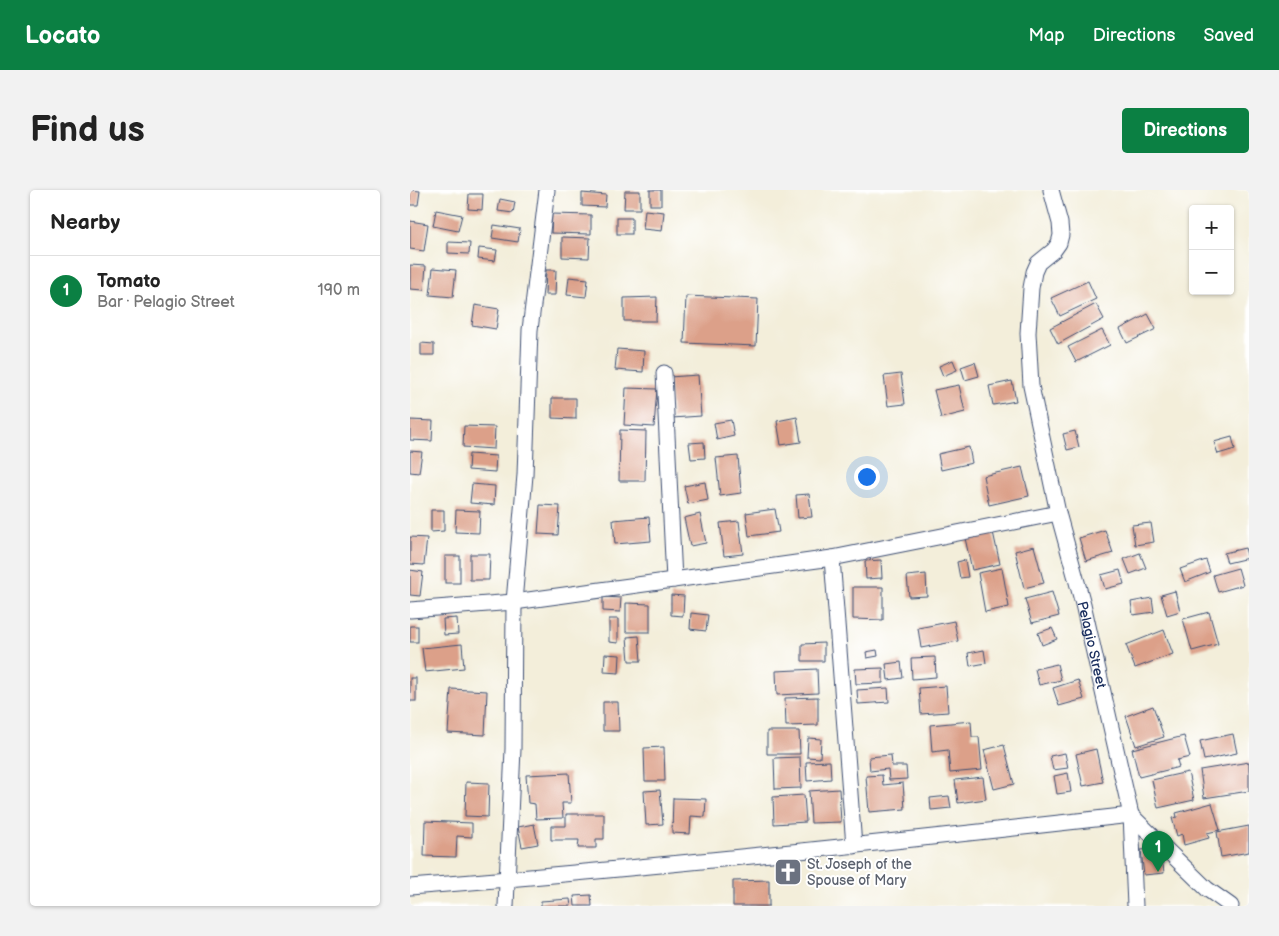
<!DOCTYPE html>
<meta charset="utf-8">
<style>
:root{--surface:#fff;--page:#f2f2f2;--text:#222;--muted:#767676;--line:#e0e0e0;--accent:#0b8043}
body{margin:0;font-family:"Balsamiq Sans",sans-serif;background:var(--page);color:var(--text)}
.controls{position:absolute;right:15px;top:15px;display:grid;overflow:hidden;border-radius:5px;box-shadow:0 1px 4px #0004}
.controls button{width:45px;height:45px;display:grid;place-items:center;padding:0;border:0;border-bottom:1px solid var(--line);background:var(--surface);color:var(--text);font:25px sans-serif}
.you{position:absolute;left:456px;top:286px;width:18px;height:18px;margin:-12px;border:4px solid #fff;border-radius:50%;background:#1a73e8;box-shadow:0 0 0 8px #1a73e833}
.badge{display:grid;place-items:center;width:32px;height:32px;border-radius:50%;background:var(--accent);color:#fff;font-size:16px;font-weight:700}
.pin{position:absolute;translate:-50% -41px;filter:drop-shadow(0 1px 2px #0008)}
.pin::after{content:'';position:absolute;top:26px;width:18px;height:15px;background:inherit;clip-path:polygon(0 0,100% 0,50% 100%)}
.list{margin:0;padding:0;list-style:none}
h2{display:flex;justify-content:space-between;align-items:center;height:65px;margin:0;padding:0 20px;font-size:21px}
h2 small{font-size:16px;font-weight:400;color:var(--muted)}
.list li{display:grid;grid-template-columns:32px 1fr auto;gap:15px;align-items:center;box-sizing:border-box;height:70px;padding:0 20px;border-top:1px solid var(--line)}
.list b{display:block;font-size:19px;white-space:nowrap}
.list p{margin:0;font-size:16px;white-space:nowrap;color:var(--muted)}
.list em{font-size:16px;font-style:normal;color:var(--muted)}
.map{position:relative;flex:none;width:839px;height:716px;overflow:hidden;border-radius:5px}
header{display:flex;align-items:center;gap:30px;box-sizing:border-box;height:70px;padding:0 25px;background:var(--accent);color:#fff}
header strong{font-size:24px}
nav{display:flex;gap:28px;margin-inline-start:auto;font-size:18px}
.intro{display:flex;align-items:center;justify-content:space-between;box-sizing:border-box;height:120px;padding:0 30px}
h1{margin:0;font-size:35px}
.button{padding:12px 22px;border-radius:5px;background:var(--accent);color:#fff;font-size:18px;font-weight:700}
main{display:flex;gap:30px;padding:0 30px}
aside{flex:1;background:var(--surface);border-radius:5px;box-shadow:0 1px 4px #0004}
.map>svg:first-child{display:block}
.building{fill:#dca089}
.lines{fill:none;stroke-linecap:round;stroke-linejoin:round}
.minor-casing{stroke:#3b4c71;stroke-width:17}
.minor{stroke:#fff;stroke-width:15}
.labels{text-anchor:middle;stroke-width:4;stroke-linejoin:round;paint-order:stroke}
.street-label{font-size:14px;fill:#1b2f5e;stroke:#fff}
.worship-label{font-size:14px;fill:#5b616d;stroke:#fff;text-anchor:start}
</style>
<header>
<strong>Locato</strong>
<nav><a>Map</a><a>Directions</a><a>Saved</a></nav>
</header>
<div class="intro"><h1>Find us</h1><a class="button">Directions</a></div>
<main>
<aside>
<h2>Nearby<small></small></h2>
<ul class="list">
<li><span class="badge">1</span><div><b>Tomato</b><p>Bar · Pelagio Street</p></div><em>190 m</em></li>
</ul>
</aside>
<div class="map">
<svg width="839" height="716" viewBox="0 0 839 716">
<rect width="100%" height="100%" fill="#fff"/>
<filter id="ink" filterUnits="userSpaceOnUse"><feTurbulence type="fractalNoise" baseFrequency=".02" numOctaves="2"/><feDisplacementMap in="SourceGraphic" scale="10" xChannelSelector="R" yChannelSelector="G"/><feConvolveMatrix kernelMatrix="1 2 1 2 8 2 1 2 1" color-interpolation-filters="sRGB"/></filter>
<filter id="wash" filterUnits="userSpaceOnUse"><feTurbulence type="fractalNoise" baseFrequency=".0096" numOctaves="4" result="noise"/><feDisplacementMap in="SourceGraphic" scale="20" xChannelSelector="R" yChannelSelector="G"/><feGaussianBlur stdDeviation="1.12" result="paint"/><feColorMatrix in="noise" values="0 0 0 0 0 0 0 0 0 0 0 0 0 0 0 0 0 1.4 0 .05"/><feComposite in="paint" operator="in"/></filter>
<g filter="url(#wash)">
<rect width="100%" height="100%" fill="#f3eeda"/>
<g id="blocks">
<g class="building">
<path d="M0,0L10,1L8,15H0Z"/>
<rect x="240" y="0" width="11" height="15"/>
<path d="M215,1H230V19H214Z"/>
<path d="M172,3L196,5L195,17L172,16Z"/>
<path d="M59,4H73L72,20L58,19Z"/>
<path d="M90,9L105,12L103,23L88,21Z"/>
<path d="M26,20L52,25L48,41L23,36Z"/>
<path d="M235,20L254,22L252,41L233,39Z"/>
<path d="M142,24L181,25V44L141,43Z"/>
<rect x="207" y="28" width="15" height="16"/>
<path d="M0,31L18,34L14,61L0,59Z"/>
<path d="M84,35L110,39L108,52L82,48Z"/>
<path d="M152,47L180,48L179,68L152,67Z"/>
<path d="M38,52L60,53L59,64L38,63Z"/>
<path d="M69,58L87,60L85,71L68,69Z"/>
<path d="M0,75L16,76L14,100L0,99Z"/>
<path d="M23,78L46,80L43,107L20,105Z"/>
<path d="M136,80H146L145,105H135Z"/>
<path d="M159,87L178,89L176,107L157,105Z"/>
<path d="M678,91L686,109L650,126L641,108Z"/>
<path d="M276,106L348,109L346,156L274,153Z"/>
<path d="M247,107L246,131H214V108Z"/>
<path d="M686,114L694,129L648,154L640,138Z"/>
<path d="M65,115L89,119L86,139L62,135Z"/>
<path d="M738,124L746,139L717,153L710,139Z"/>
<path d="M692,140L700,155L666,172L658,157Z"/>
<path d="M11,153L24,154V165H11Z"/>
<path d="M207,159L234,161L233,182L205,180Z"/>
<path d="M543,170L547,180L533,186L529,176Z"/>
<path d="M565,172L569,186L555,190L551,177Z"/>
<path d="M491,184L495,214L478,216L474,186Z"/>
<path d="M288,185L291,226L262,228L259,187Z"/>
<path d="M602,191L606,211L583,215L579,196Z"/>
<path d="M549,195L555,222L531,228L524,200Z"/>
<path d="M216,198L247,199L244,237L214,235Z"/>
<path d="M142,208H166V229L142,228Z"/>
<path d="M387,227L391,252L371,255L367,231Z"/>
<path d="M0,230L23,231L22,251L0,250Z"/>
<path d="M321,230L324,246L307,250L304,233Z"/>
<path d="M54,236L85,237L84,259L53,257Z"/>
<path d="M210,240L236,241L235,291H209Z"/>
<path d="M665,241L669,257L657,260L653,244Z"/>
<path d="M822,247L825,259L808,264L804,252Z"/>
<path d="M294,252L295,268L281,269L279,253Z"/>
<path d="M559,257L562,273L531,280L528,264Z"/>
<path d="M0,261L12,262L9,283L0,282Z"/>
<path d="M59,264L86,266L85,282L58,280Z"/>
<path d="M328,266L331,303L310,306L306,268Z"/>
<path d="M612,277L619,306L579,315L573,286Z"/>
<path d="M295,292L298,310L278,314L274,296Z"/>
<path d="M62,294L85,296L84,315L60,313Z"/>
<path d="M399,304L402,327L388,328L386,305Z"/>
<path d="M130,315L150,316L148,345L128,344Z"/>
<path d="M365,319L369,342L339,346L336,323Z"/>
<path d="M21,320H34V341L21,342Z"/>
<path d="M46,320L70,321L69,343L45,342Z"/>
<path d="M290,324L296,353L280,356L274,328Z"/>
<path d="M239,327L241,351L205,354L203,330Z"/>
<path d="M329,331L333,364L314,366L310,333Z"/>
<path d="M741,333L744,352L725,355L722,335Z"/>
<path d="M695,340L703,363L676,371L669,348Z"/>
<path d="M583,342L590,374L562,380L555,348Z"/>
<path d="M0,347L17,348L14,375L0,374Z"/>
<path d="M624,356L634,393L614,398L605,361Z"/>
<path d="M835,358L838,368L817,373L814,363Z"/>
<path d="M730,363L736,378L720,384L714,369Z"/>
<path d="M60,364H80L79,390H60Z"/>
<rect x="35" y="366" width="15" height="27"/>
<path d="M471,370L472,388L456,389L455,371Z"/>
<path d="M555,370L558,387L550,388L547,372Z"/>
<path d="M796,370L800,382L775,392L770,379Z"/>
<path d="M592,378L599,417L575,422L568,383Z"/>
<path d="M828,378L833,395L808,402L803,385Z"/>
<path d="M0,380L13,382L10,406L0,405Z"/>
<path d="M710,380L714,394L695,399L691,385Z"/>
<path d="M516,384L517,406L499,407L497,386Z"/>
<path d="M443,397H473V430L443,429Z"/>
<path d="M765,401L770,421L757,425L751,405Z"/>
<path d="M642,402L649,426L622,433L615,409Z"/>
<path d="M261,405L274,406L273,426L261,425Z"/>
<path d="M193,407L211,408L210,422L193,421Z"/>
<path d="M742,408L744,422L723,425L721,412Z"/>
<path d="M216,413L240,414V442H216Z"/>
<path d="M799,422L808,454L782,461L773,429Z"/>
<path d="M281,423L298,425L296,441L280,439Z"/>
<path d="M47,428L48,444L34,445L33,429Z"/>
<path d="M199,429H208V453L199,452Z"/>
<path d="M544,431L548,451L511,458L508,438Z"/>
<rect x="0" y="436" width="8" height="16"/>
<path d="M642,438L647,449L632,455L628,443Z"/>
<path d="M754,440L763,464L725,478L716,455Z"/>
<path d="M229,446L231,471H219L217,447Z"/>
<path d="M414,453V471H392V454Z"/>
<path d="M52,454L54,478L15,482L12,458Z"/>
<path d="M467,460L468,466L457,468L456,462Z"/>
<path d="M574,460L576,473L560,476L558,463Z"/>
<path d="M195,464L210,465L209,483L194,482Z"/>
<path d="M525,467L526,487L502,489L501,468Z"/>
<path d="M491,472L493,488L478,490L476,474Z"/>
<path d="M647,474L651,490L629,495L625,479Z"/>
<path d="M473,478V493L446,494L445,479Z"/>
<path d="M407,479L408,503L367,505L366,481Z"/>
<rect x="0" y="488" width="6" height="23"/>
<path d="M668,490L674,509L649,516L643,498Z"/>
<path d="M536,496L538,522L511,524L509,498Z"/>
<path d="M478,498L479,512L448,514L447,500Z"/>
<path d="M41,499L77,501L75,545L38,543Z"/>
<path d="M408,507V535L376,536L375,508Z"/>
<path d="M193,512H208L209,541H193Z"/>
<path d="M743,516L754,547L726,556L716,526Z"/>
<path d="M561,531L562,547H569L572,580L540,583L538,560L522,562L520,535Z"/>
<path d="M357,541H389L390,564H357Z"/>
<path d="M823,544L827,563L794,570L790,551Z"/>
<path d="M774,546L780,567L767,570L769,577L729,587L722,559Z"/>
<path d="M398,548L411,549L410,568L397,567Z"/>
<path d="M594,555L604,594L584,599L574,560Z"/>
<path d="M254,557L255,591H235L234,558Z"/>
<path d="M686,559L693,592L673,596L666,564Z"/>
<path d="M655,563L658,578L643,580L640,566Z"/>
<path d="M481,565L482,576H496L497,589L479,590L478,579L460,581L459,567Z"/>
<path d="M390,567L391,598L365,599L364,568Z"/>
<path d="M420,571L421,589L397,591L396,572Z"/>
<path d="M839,572V601L794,608L790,580Z"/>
<path d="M778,582L784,610L748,618L742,590Z"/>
<path d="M159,583L161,613H152L153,628L126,629L125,614L118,613L116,585Z"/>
<path d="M658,583L661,602L647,604L644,586Z"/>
<path d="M472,585L473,595L493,593L495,619L459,622L456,586Z"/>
<path d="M573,587L576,609L548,613L545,590Z"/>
<path d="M56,592L79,593L78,627L55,626Z"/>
<path d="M429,599L431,632L401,633L399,601Z"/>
<path d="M250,600L253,634L236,635L234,601Z"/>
<path d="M394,605L396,632L364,634L363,607Z"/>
<path d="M539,606L541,618L521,620L520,608Z"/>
<path d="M263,608L296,609L295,627L281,626L280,644L262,643Z"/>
<path d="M802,613L810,640L797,643L799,648L774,655L772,644L767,646L762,628L767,627L766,623Z"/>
<path d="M156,624H194V649H186V658H168L169,650H141V636H156Z"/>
<path d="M15,631L62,633V647L47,646L46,667L14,666Z"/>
<path d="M124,634L128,654L112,657L108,637Z"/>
<path d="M839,636V662L811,667L807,642Z"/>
<path d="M751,658L754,683L734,685L731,660Z"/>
<path d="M359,690V716H323V691Z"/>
<path d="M181,705L182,716H165L164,706Z"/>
<path d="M160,709L161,716H131V711Z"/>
</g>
</g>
</g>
<g filter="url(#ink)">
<use href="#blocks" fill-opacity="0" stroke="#3b4c71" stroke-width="1"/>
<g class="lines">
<g class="minor-casing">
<g id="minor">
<path id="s1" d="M641,0L650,33L651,45L649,53L644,60L628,73L624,82L621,98L618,143L621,196L648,323L673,414L721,625L725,716"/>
<path d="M254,183L264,390"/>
<path d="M422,368L444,656"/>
<path d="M0,420L104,412L422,368L648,323"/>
<path d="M0,697C241,678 481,652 721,625L797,699L821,716"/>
<path d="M96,716L103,559L104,412L115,285L120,140L137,0"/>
</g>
</g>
<use href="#minor" class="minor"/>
</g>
</g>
<defs>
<g id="church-square" transform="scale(1.4375)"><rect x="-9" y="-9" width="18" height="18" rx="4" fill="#6b7280" stroke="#fff"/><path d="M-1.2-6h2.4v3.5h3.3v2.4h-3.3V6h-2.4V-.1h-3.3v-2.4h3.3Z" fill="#fff"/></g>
</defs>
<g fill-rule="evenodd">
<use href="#church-square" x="378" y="682"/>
</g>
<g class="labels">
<g class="street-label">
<text dy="5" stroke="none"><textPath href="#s1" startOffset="474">Pelagio Street</textPath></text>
</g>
<g class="worship-label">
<text x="397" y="679">St. Joseph of the<tspan x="397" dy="16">Spouse of Mary</tspan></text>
</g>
</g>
</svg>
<div class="controls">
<button>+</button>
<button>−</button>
</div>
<div class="you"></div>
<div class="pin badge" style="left:748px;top:682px">1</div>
</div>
</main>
